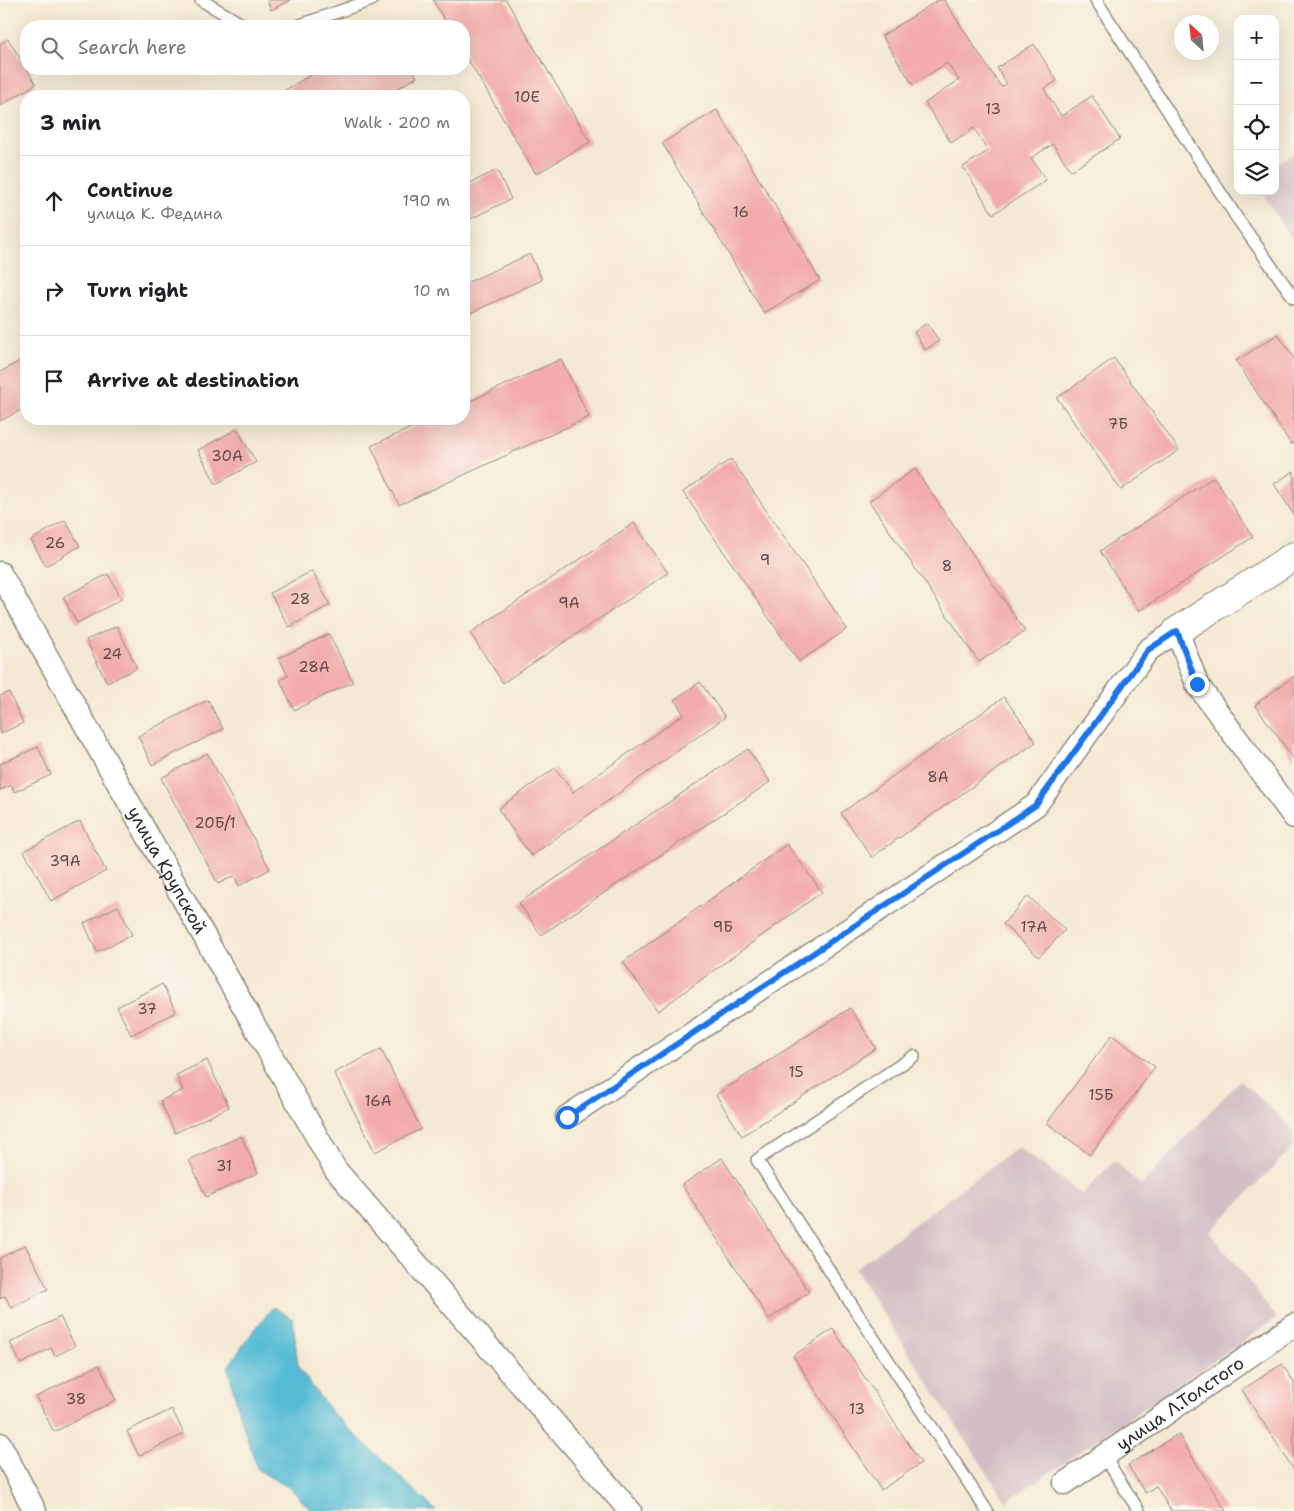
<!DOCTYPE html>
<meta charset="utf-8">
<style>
:root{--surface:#fff;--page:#f6f6f6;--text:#202124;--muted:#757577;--line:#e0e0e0}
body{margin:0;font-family:"Shantell Sans",sans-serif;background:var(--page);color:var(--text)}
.controls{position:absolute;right:15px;top:15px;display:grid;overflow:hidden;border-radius:10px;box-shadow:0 5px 20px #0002}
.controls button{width:45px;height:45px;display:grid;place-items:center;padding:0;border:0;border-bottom:1px solid var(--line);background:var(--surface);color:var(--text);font:25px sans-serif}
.compass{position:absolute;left:1174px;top:15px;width:45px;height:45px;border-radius:50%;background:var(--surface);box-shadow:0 5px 20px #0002;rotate:333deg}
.stop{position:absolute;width:15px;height:15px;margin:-11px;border:4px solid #1a73e8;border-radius:50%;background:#fff}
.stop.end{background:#1a73e8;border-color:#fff;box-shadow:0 1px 5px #0008}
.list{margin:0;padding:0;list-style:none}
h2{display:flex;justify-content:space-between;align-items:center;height:65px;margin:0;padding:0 20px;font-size:21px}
h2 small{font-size:16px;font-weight:400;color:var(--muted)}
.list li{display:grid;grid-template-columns:32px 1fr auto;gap:15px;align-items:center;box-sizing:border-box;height:90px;padding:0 20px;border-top:1px solid var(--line)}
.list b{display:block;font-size:19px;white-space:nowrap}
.list p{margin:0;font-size:16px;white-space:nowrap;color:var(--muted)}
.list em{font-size:16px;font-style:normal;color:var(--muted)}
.icon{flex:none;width:28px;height:28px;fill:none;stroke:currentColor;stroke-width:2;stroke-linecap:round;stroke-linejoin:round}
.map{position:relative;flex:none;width:1294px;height:1511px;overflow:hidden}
.search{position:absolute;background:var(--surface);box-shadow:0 5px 20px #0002;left:20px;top:20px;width:450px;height:55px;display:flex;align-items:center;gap:12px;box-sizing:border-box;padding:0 18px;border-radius:20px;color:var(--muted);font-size:19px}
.panel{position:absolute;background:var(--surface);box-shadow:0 5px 20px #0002;left:20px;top:90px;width:450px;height:335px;border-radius:20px}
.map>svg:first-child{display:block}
.industrial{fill:#d2bec4}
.water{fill:#57bcd5;stroke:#417480}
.building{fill:#f2aca9}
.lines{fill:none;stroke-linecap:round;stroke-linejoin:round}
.service-casing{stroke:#908a7e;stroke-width:14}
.minor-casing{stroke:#908a7e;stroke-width:25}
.tertiary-casing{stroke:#908a7e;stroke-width:30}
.service{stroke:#fff;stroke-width:11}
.minor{stroke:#fff;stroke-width:22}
.tertiary{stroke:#fff;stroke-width:28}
.route{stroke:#1a73e8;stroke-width:6}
.labels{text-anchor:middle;stroke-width:4;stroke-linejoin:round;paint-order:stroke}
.number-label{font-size:15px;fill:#5d4b4a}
.street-label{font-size:18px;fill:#2b2b2b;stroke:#fbf7ec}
</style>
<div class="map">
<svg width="1294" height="1511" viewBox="0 0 1294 1511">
<rect width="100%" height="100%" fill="#fbf7ec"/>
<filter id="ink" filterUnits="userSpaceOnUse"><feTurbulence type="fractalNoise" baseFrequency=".02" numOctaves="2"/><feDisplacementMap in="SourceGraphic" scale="10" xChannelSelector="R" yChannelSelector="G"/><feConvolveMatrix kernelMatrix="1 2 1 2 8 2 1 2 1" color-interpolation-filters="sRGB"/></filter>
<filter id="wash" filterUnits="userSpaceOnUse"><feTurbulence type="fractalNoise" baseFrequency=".0096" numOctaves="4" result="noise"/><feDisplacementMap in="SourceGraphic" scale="20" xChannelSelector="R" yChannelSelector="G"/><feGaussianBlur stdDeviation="1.12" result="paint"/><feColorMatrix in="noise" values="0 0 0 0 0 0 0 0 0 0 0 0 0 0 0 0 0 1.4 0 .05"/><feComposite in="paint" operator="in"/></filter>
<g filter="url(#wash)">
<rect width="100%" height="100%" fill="#f4e9d2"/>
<g class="industrial">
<path d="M1294,153V243L1261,191H1275V165Z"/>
<path d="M1240,1080L1294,1130V1146L1210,1232L1277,1318L1006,1502L854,1269L1018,1147L1082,1194L1114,1161L1141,1185Z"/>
</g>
<path class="water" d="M273,1307L293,1319L298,1367L332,1413L436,1511H312L290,1488L258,1470L239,1413L228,1367L248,1338Z"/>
<g id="blocks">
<g class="building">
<path d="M267,0H291L271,10Z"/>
<path d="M433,0H506L590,142L536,174L464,53V26H448Z"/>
<path d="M938,0H944L1001,87L1007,84L997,68L1034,44L1057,81L1044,89L1061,116L1092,96L1120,139L1071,171L1053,144L1031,158L1046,180L993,214L963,167L988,151L974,128L951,143L925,103L959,80L947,63L913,85L882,36Z"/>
<path d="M8,39L36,84L0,106V44Z"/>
<path d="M321,69H412L417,77L385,96H275Z"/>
<path d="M717,110L820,280L764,313L662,143Z"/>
<path d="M497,170L511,199L464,222V186Z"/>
<path d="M530,254L542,280L464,316V284Z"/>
<path d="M927,323L939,341L925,350L914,332Z"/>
<path d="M1278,334L1294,358V442L1291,444L1236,361Z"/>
<path d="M1114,358L1179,450L1121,490L1057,398Z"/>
<path d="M561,359L589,417L399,505L371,446L431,419H464V404Z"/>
<path d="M22,360L26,367V407L0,421V372Z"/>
<path d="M237,429L256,462L216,484L198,450Z"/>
<path d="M731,459L847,629L799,662L683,492Z"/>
<path d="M915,469L1025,631L979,662L869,501Z"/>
<path d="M1294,471V515L1274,484Z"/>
<path d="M1214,477L1253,537L1139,611L1100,551Z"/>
<path d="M65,520L80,546L46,566L31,540Z"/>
<path d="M634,523L668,573L503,683L470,633Z"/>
<path d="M312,571L330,605L289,627L270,593Z"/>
<path d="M108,574L122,599L77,623L63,597Z"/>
<path d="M117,626L137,668L107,683L86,640Z"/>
<path d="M329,634L353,682L294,710L280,680L288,676L279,658Z"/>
<path d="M1294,676V759L1255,705Z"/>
<path d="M700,682L725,717L531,856L498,809L555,768L573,792L684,714L674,700Z"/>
<path d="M9,692L23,723L0,734V696Z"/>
<path d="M1004,697L1036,742L872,857L841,813Z"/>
<path d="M208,700L223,729L152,765L138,736Z"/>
<path d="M38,747L51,775L14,792L12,785L0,790V764Z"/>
<path d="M748,749L770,782L541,935L519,903Z"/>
<path d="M207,753L270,869L239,886L234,876L218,884L161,778Z"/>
<path d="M80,821L106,871L51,901L24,851Z"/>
<path d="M787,844L822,892L658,1011L623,962Z"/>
<path d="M1028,896L1065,930L1039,957L1003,924Z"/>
<path d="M118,906L132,935L97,952L84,923Z"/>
<path d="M162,984L176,1012L131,1035L117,1007Z"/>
<path d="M850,1008L876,1048L742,1136L716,1095Z"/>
<path d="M1112,1035L1155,1067L1090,1155L1047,1123Z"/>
<path d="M381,1049L421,1129L375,1152L334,1073Z"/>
<path d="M207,1060L229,1107L175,1133L160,1101L183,1090L176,1075Z"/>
<path d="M241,1136L258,1173L206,1197L189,1160Z"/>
<path d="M722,1158L809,1292L769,1319L682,1185Z"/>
<path d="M25,1245L48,1289L11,1308L5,1296L0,1299V1258Z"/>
<path d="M60,1317L75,1346L55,1356L51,1348L21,1364L10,1343Z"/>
<path d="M833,1329L921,1463L881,1490L793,1356Z"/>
<path d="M1282,1364L1294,1382V1470L1242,1390Z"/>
<path d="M99,1365L116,1400L54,1432L36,1397Z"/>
<path d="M172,1409L184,1434L139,1456L127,1431Z"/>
<path d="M1178,1434L1226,1511H1171L1156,1486L1145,1493L1128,1465Z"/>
</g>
</g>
</g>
<g filter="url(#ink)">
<use href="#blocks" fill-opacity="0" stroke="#908a7e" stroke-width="1"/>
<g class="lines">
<g class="service-casing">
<g id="service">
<path d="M201,0L245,26"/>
<path d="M1096,0L1237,218L1294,298"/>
<path d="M297,26L372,0"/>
<path d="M914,1056L757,1160L987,1511"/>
<path d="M1104,1456L1139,1511"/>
</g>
</g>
<g class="minor-casing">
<g id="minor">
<path id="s1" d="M0,573L335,1169L630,1511"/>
<path d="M567,1117L1036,805L1148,650L1177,631L1197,684L1294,817"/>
<path d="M0,1444L35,1511"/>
<path id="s2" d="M1065,1483L1294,1325"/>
</g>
</g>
<g class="tertiary-casing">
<path id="tertiary" d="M1177,631L1294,556"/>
</g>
<use href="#service" class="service"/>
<use href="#minor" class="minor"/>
<use href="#tertiary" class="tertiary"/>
</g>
</g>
<g class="lines" filter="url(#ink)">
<path class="route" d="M567,1117L1036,805L1148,650L1177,631L1197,684"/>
</g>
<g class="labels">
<g class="number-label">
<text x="527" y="102">10Е</text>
<text x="993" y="114">13</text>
<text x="741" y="217">16</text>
<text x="1118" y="429">7Б</text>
<text x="227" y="461">30А</text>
<text x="55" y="548">26</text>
<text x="765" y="565">9</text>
<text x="947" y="571">8</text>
<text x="300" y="604">28</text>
<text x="569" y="608">9А</text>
<text x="112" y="659">24</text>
<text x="314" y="672">28А</text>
<text x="938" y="782">8А</text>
<text x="215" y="828">20Б/1</text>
<text x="65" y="866">39А</text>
<text x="723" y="932">9Б</text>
<text x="1034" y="932">17А</text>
<text x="147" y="1014">37</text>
<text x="796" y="1077">15</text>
<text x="1101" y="1100">15Б</text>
<text x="378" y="1106">16А</text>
<text x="224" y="1171">31</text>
<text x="76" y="1404">38</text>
<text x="857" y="1414">13</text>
</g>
<g class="street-label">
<text dy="6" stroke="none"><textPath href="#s1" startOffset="341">улица Крупской</textPath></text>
<text dy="6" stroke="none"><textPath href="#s2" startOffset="140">улица Л.Толстого</textPath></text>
</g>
</g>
</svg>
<div class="controls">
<button>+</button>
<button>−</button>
<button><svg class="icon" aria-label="locate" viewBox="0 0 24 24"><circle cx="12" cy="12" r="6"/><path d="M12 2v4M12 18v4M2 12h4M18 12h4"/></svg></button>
<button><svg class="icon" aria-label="layers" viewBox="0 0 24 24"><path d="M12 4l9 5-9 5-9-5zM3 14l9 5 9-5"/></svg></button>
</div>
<svg class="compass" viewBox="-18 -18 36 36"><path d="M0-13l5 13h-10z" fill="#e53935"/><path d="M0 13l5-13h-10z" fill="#757577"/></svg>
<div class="stop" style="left:567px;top:1117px"></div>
<div class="stop end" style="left:1197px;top:684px"></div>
<div class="search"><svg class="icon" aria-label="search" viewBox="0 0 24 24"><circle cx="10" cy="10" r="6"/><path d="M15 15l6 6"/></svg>Search here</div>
<section class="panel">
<h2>3 min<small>Walk · 200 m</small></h2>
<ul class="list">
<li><svg class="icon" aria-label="ahead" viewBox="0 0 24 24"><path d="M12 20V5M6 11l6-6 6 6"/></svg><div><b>Continue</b><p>улица К. Федина</p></div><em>190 m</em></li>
<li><svg class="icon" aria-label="right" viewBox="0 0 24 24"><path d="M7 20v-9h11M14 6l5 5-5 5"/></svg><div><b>Turn right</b></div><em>10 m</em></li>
<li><svg class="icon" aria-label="arrive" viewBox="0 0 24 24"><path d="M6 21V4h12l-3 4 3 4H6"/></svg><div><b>Arrive at destination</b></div></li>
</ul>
</section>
</div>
